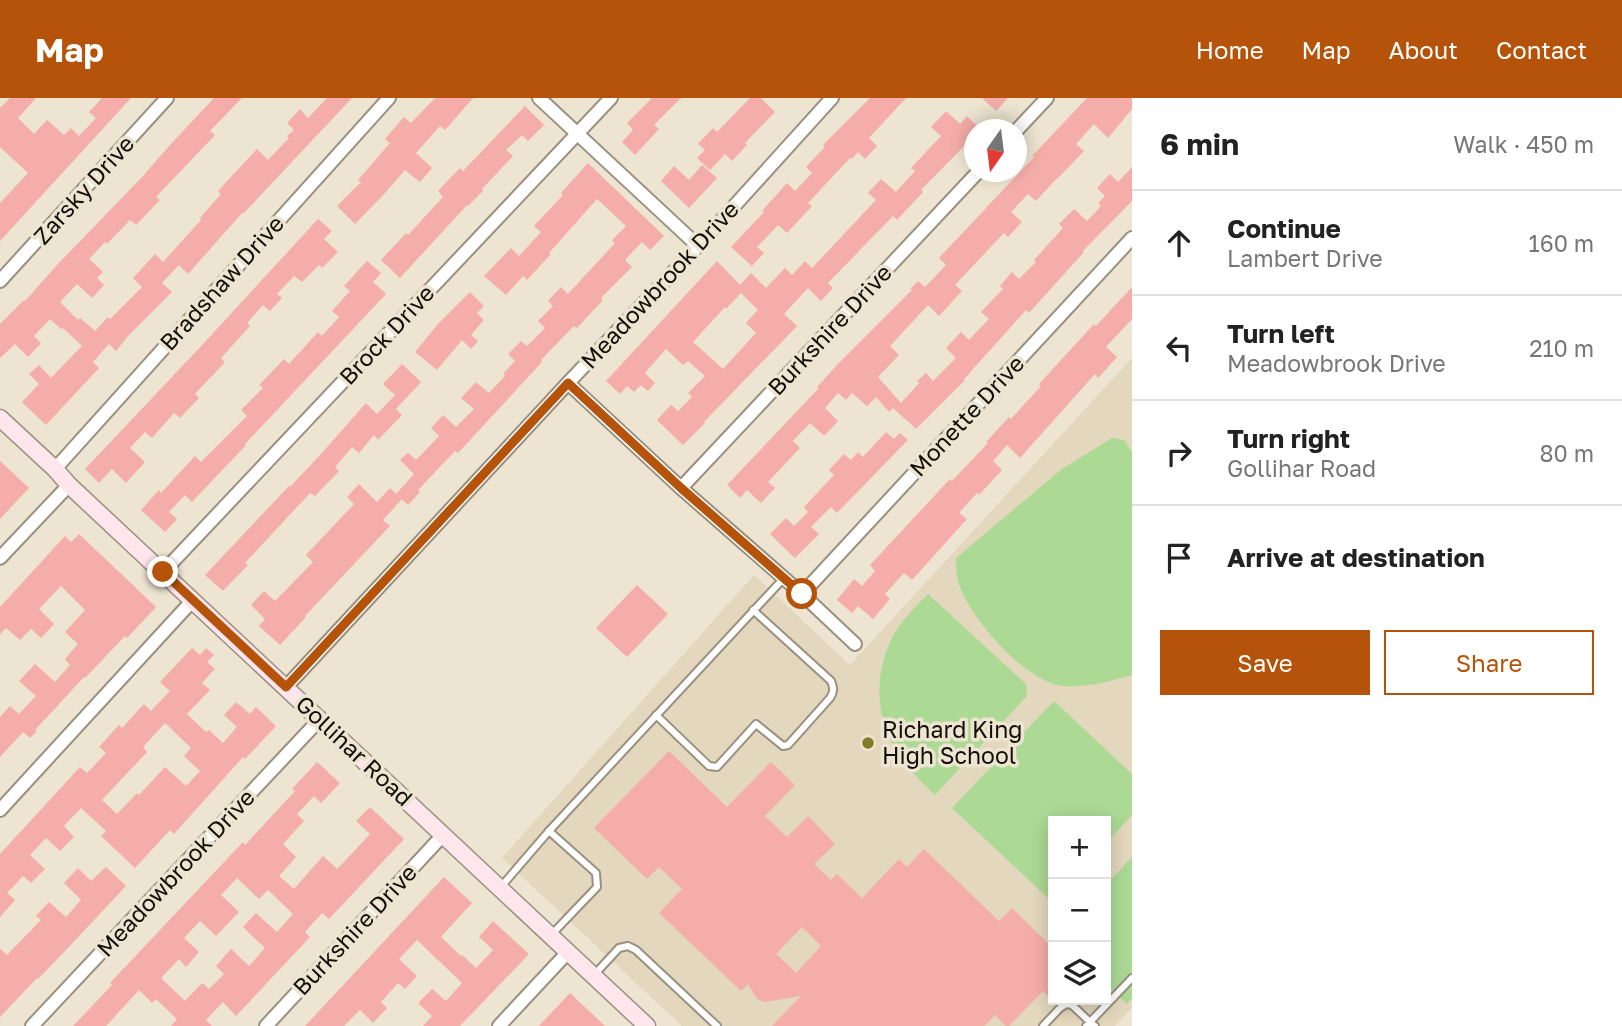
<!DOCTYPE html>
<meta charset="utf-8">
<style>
:root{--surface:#fff;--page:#f2f2f2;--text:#222;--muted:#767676;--line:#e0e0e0;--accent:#b45309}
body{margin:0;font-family:"Golos Text",sans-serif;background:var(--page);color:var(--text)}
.controls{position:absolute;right:21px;bottom:21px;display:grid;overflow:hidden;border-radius:0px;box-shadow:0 4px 18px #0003}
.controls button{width:63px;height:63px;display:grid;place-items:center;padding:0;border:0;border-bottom:2px solid var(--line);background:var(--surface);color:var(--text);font:35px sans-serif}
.compass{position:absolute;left:964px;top:21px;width:63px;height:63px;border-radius:50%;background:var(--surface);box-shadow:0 4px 18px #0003;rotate:194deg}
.stop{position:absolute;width:21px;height:21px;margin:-16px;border:5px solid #b45309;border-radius:50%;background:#fff}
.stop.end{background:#b45309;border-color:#fff;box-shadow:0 2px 7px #0008}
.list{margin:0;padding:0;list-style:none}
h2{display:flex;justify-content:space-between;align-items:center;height:91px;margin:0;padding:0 28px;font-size:30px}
h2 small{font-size:23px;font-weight:400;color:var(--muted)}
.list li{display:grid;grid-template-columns:46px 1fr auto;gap:21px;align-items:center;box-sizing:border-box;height:105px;padding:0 28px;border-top:2px solid var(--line)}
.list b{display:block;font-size:26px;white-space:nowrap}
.list p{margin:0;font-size:23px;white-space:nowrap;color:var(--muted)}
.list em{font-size:23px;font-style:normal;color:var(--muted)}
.actions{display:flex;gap:14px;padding:21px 28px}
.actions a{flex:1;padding:16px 0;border:2px solid var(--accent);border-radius:0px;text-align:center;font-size:24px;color:var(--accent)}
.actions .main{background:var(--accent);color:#fff}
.icon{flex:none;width:38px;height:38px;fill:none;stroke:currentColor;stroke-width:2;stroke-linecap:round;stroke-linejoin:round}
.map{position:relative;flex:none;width:1132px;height:928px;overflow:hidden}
header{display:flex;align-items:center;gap:42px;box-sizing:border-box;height:98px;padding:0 35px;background:var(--accent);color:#fff}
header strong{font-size:33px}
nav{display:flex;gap:38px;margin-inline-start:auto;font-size:24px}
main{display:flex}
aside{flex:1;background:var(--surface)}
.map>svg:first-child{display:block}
.built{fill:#e3d7bd;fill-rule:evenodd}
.green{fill:#acda94}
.building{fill:#f5ada9;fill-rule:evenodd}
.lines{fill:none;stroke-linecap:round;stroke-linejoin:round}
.lane-casing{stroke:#99907f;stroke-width:10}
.street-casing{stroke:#99907f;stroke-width:16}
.secondary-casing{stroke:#99907f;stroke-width:19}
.lane{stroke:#fff;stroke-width:6}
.street{stroke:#fff;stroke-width:12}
.secondary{stroke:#ffe6ec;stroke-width:16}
.route{stroke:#b45309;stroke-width:9}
.poi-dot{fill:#7e7c24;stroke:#ede4d1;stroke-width:2.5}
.labels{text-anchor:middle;stroke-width:7;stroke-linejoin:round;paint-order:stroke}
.street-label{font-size:23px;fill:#120f08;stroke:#ede4d1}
.poi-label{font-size:23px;fill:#120f08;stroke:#ede4d1;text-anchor:start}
</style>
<header>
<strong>Map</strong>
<nav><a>Home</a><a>Map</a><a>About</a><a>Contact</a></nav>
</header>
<main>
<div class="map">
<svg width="1132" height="928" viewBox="0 0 1132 928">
<rect width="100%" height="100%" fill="#ede4d1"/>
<path class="built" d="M1132,260V910L1115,928H682L502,760L754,477L850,567ZM1053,723H1106V902H1053Z"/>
<g class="green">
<path d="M1112,340L1124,342L1132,354V577C1110,583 1087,590 1063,588C1027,584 978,528 963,496C957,485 956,473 956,460L1062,371Z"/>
<path d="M928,496L1026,586L1027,598L935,697C920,682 903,667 893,647C875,614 875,572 893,538C902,522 915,509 928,496Z"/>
<path d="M1054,603L1132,676V717L1106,745V723H1053V800L1051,803L952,710Z"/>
<path d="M1132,759V900L1127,906L1106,886V787Z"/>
</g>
<g class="building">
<path d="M10,0H36L18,20L34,36L47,22L64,37L71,30L79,38L96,20L89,14L102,0H131L0,143V105L28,75L0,49V10Z"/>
<path d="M214,0H242L210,33L215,37L156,99L160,102L136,127L130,122L107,146L105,144L89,161L103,174L97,180L104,187L92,200L77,186L60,204L78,222L80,220L95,233L108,219L110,221L142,189L133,180L155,156L163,164L201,122L200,120L221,96L218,93L257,51L268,62L289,40L287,38L294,32L287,25L300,11L308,20L327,0H352L243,116L242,115L188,176L179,167L162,185L172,194L128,238L116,253L109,246L93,264L99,270L46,327L22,304L39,286L29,276L39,267L51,280L82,248L63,230L61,231L50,221L34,238L41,245L28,259L15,246L0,260V226L24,202L25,203L57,167L143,78L170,47Z"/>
<path d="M435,0H473L445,32L440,28L416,55L432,70L420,84L405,72L386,94L355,126L337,108L361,84L358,82L390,45L385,41L404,19L411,25Z"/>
<path d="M652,0H681L654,27L659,31L635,57L622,44L633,32L627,25Z"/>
<path d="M750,0H761L775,14L745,45L747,47L732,63L725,56L710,72L697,60L705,52L698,46L713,30L717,34Z"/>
<path d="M870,0H906L869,40L877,48L865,61L858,54L852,61L850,60L808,105L812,108L787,135L778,127L757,149L764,155L752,168L731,149L764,114L762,113L787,85L795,93L812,75L806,69L825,49L823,47Z"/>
<path d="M982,0H1008L996,13Z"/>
<path d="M1087,0H1132V11L1108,40L1094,26L1076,46L1084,53L1057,81V80L1036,103L1028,96L1011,114L1022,124L1008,139L1004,135L955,187L962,193L939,218L928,207L890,248L899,257L878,279L901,305L919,285L917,283L926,275L933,283L956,260L946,250L961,234L969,242L989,221L981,214L1003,191L1000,188L1012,174L1019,181L1036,164L1034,162L1063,130L1059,126L1074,111L1087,123L1101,108L1098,105L1105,98L1097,90L1110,76L1118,84L1132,69V103L1083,153L1084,154L1029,215L1026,212L964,281L965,282L916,331L893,310L889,314L876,299L867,308L852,295L846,302L838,295L825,310L838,323L824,338L810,325L793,343L800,350L768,384L775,390L761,405L747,392L740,400L727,387L819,290L817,289L837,267L912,192L910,191L918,183L925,189L946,167L939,160L1034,59L1032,58Z"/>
<path d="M525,8L544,27L528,43L522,37L506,52L513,58L482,91L483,93L468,108L467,107L400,180L381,162L406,135L408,137L443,99L438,93L460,70L463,73Z"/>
<path d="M946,13L960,26L967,18L980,31L975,32V37L921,92L923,94L897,122L893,118L828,185L833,190L821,203L808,190L784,216L797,228L704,324L705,325L683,347L657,322L671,307L678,313L692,299L688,295L705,278L688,263L683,267L666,251L645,275L655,285L648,293L641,287L634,294L627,288L620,296L606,283L717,163L740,187L751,175L766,190L785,170L792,177L805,163L812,170L876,102L868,95L881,81L896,94L915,73L911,70L941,38L931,29ZM741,195L758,212L746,225L756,235L723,271L693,244L725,209L726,211Z"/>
<path d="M588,65L664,138L650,152L642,144L625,162L632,169L601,200L603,202L577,230L574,228L541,262L542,264L458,355L455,353L418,392L420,394L408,407L396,396L414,376L400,362L408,355L416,362L439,338L431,330L443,317L456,329L474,311L461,300L476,284L489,295L505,278L503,276L515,263L508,256L521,243L527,248L545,230L538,223L553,208L548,203L561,189L568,196L615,145L612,142L626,128L597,101L549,155L551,156L527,182L523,178L506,197L484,178L511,150L519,158L541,134L534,128L563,97L561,95Z"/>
<path d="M702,67L717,80L689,110L661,83L674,68L689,82Z"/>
<path d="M318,121L332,133L324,141L338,154L322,170L319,167L302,184L294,178L277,196L282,200L270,213L263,207L247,225L250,228L221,260L225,264L195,296L199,300L180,320L174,315L152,340L145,334L130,350L145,364L126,385L112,371L99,385L85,371L204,245Z"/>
<path d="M367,163L381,175L373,184L386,196L245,346L246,347L192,404L185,397L169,414L177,421L165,434L141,412L159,392L161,395L195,358L201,364L247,318L241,312L263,290L259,287L284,261L289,266L318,234L322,238L339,219L332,213L350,193L344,188Z"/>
<path d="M1132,189V221L1106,249L1117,259L1098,280L1095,276L1020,360L1007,347L993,363L1002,372L979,397L977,395L959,415L967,421L912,482L904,475L885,496L890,501L873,521L858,508L852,515L837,502L854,481L862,488L875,473L870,467L950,381L952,383L988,345L986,344L1009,319L1011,321L1041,288L1039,286L1094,226L1096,228Z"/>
<path d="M470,194L484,208L477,215L484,222L471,237L478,243L471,251L462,242L437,272L415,254L438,226Z"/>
<path d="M402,266L421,284L396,311L402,317L378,342L374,337L359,355L352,349L335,369L339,373L315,398L310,395L245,465L248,467L223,493L205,477L289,388L290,389L321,356L366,305L377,316L395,297L383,286Z"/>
<path d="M886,334L894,341L900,335L908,342L837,415L831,409L811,429L819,436L795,460L770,436L786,420L794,428L808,414L804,409L834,377L829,372L844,356L851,362L858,354L863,359Z"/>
<path d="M0,363L29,390L0,421Z"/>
<path d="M359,386L377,404L390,390L402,401L383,422L390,428L305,518L306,519L280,547L259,528L265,521L251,507L264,493L275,503L313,464L306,457L354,406L347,399Z"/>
<path d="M79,436L156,509L127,540L125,538L85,580L84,579L35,632L37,633L30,640L23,634L0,659V619L10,608L19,616L36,598L19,583L35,566L55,584L70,567L65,561L78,546L65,534L85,512L61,488L39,511L54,526L41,540L31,531L20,542L6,530L0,536V509L65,438L71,444Z"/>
<path d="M637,487L668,516L627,559L596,530Z"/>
<path d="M192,550L200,557L206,550L214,557L207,564L215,571L202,585L210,592L187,616L206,634L209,632L223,645L237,629L224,617L236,604L250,616L256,609L276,628L245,661L243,659L174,736L170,732L135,770L101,738L106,733L81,710L64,728L74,739L60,753L46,740L30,757L45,771L31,785L23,778L7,795L15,802L0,819V756L80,669L87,675L106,655L99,649L119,627L122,630L144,606L151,613L170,593L160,584ZM165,625L191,650L184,658L200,673L186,688L165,669L139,697L137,695L117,716L102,702L147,654L143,649Z"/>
<path d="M669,653L727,709L771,664L795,687L765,718L787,739L808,718L835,746L814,766L831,782L837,776L862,800L899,761L907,769L924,751L999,823L1012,810L1053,850V903L1043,893L1009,928H1006L995,917L984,928H772L801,898L765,904L757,901L748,886L741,893L659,815L682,791L659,769L647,781L594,730ZM802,829L821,848L796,875L776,856Z"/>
<path d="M317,664L340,685L321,705L314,698L297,716L304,723L283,746L296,759L279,778L294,791L323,758L337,771L344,764L370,736L356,723L370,709L404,741L329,821L322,815L305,834L310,839L236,918L223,904L206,922L212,928H171L177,921L156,901L152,905L139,892L106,928H73L112,887L110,885L243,744L245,747L295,693L292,691ZM237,780L259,801L268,792L293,816L277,834L256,815L243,829L265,850L249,868L231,851L216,868L224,876L209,891L202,885L185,903L161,880L179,861L186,869L199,854L184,840L200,823L216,838L239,814L221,797Z"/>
<path d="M106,769L126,788L66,852L38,881L37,880L0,919V851L7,857L41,822L36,818L49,804L66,819L81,802L64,785L78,770L91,783Z"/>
<path d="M444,779L472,805L441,839L461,858L462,857L476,870L493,852L479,839L493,823L529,856L460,928H423L432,918L419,906V904L432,891L446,903L462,885L417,842L399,861L417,878L405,891L398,885L381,904L387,910L373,925L360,912L344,928H305Z"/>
<path d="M570,895L605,928H539Z"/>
</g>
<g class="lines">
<g class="lane-casing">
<g id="lane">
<path d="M656,617L709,668L717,669L756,626L783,648L788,647L830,600C834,594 834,590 831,583L753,512"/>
<path d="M549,733L783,481"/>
<path d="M500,790L549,733L596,775L597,789L552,836"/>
<path d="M594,877L619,850L628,848L636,852L717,928"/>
<path d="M1043,928L1060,910L1066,906L1072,907L1090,924L1086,928"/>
<path d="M1095,928L1090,924L1132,880"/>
</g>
</g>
<g class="street-casing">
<g id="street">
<path d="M539,0L698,148"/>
<path d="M1016,33L1047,0"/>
<path d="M0,183L167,0"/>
<path d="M568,285L681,390L802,496L855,546"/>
<path d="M55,371L389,0"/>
<path d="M681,390L978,74"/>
<path d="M0,460L69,387"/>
<path d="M163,474L611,0"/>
<path d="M802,496L1132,140"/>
<path d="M286,589L568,285L698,148L832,0"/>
<path d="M0,712L193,502"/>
<path d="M32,928L320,621"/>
<path d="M266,928L443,737"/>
<path d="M499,928L568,854"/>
</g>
</g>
<g class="secondary-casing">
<path id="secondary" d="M0,320L55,371L69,387L647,928"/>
</g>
<use href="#lane" class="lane"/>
<use href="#street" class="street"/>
<use href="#secondary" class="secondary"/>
</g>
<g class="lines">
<path class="route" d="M163,474L286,589L568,285L681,390L802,496"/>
</g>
<circle class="poi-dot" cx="868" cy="645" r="7"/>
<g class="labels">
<g class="street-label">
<text transform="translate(84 92) rotate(-48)" y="8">Zarsky Drive</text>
<text transform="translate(222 185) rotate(-48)" y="8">Bradshaw Drive</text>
<text transform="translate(660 187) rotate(-47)" y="8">Meadowbrook Drive</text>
<text transform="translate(830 232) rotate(-47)" y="8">Burkshire Drive</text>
<text transform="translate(387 237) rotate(-47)" y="8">Brock Drive</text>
<text transform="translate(967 318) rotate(-47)" y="8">Monette Drive</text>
<text transform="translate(354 653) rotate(43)" y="8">Gollihar Road</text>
<text transform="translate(176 775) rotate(-47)" y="8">Meadowbrook Drive</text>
<text transform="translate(355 832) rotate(-47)" y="8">Burkshire Drive</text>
</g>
<g class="poi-label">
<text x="882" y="640">Richard King<tspan x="882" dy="26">High School</tspan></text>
</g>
</g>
</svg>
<div class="controls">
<button>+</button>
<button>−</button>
<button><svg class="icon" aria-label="layers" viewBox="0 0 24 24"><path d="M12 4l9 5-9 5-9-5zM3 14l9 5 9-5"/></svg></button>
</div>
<svg class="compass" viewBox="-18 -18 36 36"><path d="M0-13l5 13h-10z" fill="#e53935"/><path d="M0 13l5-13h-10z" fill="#767676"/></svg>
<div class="stop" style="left:802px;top:496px"></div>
<div class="stop end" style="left:163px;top:474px"></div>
</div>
<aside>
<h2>6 min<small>Walk · 450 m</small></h2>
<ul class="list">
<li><svg class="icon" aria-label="ahead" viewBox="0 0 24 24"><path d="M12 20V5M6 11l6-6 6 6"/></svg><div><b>Continue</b><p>Lambert Drive</p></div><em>160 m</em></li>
<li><svg class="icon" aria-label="left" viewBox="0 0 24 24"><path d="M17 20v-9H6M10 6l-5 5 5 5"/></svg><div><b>Turn left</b><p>Meadowbrook Drive</p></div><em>210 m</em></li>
<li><svg class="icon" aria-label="right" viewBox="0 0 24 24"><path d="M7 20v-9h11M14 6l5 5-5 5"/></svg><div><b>Turn right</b><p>Gollihar Road</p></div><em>80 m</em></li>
<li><svg class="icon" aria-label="arrive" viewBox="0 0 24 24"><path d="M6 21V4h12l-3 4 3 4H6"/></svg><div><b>Arrive at destination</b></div></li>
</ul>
<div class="actions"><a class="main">Save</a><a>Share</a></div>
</aside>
</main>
